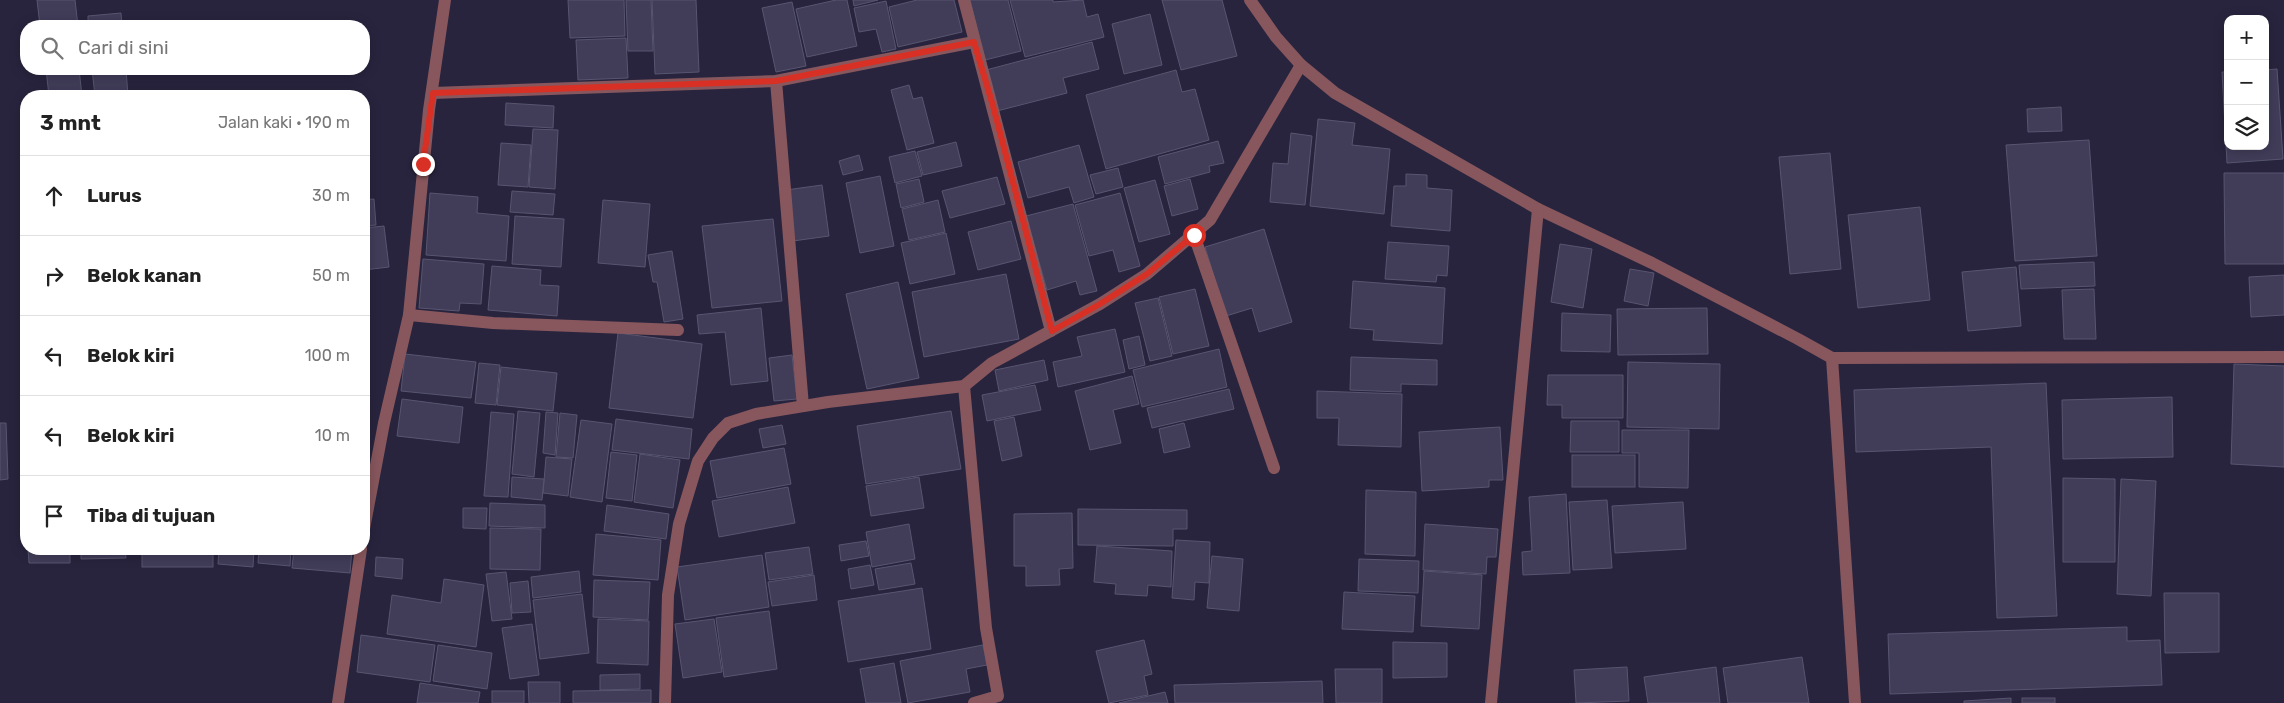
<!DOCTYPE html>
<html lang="id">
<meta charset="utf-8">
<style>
:root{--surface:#fff;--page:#f2f2f2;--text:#222;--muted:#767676;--line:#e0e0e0}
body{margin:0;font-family:Rubik,sans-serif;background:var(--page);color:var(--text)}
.controls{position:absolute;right:15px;top:15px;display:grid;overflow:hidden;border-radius:10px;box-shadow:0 2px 12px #0003}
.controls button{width:45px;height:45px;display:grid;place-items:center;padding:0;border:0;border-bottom:1px solid var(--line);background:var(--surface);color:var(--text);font:25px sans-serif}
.stop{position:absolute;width:15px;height:15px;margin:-11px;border:4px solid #d93025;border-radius:50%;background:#fff}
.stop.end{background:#d93025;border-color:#fff;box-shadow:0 1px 5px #0008}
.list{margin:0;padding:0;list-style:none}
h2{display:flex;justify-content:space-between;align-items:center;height:65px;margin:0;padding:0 20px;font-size:21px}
h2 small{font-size:16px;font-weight:400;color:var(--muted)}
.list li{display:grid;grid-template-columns:32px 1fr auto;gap:15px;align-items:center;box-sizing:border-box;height:80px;padding:0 20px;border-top:1px solid var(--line)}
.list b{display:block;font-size:19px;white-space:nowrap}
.list em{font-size:16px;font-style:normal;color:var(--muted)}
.icon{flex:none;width:28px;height:28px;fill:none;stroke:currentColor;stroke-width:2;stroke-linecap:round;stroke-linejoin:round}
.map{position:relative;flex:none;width:2284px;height:703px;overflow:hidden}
.search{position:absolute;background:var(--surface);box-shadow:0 2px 12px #0003;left:20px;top:20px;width:350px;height:55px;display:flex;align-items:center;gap:12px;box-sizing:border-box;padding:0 18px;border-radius:20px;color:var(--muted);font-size:19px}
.panel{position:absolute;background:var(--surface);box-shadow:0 2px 12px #0003;left:20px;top:90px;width:350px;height:465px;border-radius:20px}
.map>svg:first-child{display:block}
.building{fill:#413d59;stroke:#585571}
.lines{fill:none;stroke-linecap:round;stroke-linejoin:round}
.minor{stroke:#87575d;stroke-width:12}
.route{stroke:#d93025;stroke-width:6}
</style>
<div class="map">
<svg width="2284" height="703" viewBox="0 0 2284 703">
<rect width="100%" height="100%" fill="#28243e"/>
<g class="building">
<path d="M37,0H75L78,26H40Z"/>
<path d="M568,0H624L625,36L570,38Z"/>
<path d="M626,0H651L653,51H628Z"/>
<path d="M652,0H696L699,72L655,74Z"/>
<path d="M836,0H847L857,46L807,57L796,9Z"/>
<path d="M853,0H878L854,6Z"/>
<path d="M917,0H954L962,32L898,47L889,7Z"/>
<path d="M970,0H1008L1021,51L985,60Z"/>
<path d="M1010,0H1053V2L1083,0L1087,17L1098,14L1104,37L1025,57Z"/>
<path d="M1162,0H1222L1237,56L1181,70Z"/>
<path d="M886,1L896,49L882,52L876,29L859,32L854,8Z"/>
<path d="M792,2L806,66L776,72L762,8Z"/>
<path d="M121,13L122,26H88V16Z"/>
<path d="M1150,14L1162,65L1124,74L1112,24Z"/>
<path d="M626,38L628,78L578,80L576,40Z"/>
<path d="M1092,42L1099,69L1063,78L1067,93L997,111L986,70Z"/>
<path d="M46,69H79L82,96H49Z"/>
<path d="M92,69H126L128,96H95Z"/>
<path d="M2277,69L2283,159L2227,163L2222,72H2228V146H2265V70Z"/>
<path d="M1176,70L1182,92L1195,89L1209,140L1106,169L1086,95Z"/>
<path d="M909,85L913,99L922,97L934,143L907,150L891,90Z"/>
<path d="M506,103L554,106L553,128L505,125Z"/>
<path d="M2061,107L2062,131L2028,132L2027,109Z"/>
<path d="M1318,119L1355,123L1352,145L1390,149L1384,214L1310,206Z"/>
<path d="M533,129L558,130L555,189L529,187Z"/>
<path d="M1291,133L1312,136L1305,205L1270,202L1273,163L1288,164Z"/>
<path d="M2089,140L2097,256L2015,261L2006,145Z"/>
<path d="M1218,141L1224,163L1209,166L1210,172L1165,184L1158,157Z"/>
<path d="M956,142L962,166L923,175L917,152Z"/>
<path d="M501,143L531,145L528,187L498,185Z"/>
<path d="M1079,145L1094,197L1074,203L1069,187L1028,198L1018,162Z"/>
<path d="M915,151L922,176L895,183L889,157Z"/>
<path d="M1830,153L1841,269L1790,274L1779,157Z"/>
<path d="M859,155L863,170L843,175L839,161Z"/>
<path d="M1118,168L1123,187L1096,194L1090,175Z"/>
<path d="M2224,173H2284V264H2225Z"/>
<path d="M1406,174L1427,175V188L1452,190L1450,231L1391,226L1394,186H1406Z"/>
<path d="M880,176L894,246L860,253L846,183Z"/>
<path d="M997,177L1005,204L950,218L942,191Z"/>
<path d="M919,179L924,202L901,208L896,184Z"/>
<path d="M1190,179L1198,209L1172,216L1164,186Z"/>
<path d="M1155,180L1170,234L1139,242L1124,188Z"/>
<path d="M822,185L829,236L793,241L786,190Z"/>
<path d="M512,191L555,194L553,215L510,212Z"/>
<path d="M430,193L478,197L477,213L509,216L506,261L426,255Z"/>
<path d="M1120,193L1140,266L1119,272L1113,250L1089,256L1075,205Z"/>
<path d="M374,199L376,225L364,226V200Z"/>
<path d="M603,200L650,204L645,267L598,263Z"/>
<path d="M938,200L945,232L909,240L902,209Z"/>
<path d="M1073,204L1097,291L1080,295L1076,281L1047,290L1026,216Z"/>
<path d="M1920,207L1930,300L1858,308L1848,215Z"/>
<path d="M515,216L564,219L561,267L512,264Z"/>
<path d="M773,219L782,301L712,308L702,226Z"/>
<path d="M1011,221L1021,259L978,270L968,232Z"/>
<path d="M384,226L389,267L364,270V228Z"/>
<path d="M1264,229L1292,322L1259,332L1252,308L1226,316L1205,247Z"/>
<path d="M946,233L955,274L910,284L901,243Z"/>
<path d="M1388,242L1449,246L1447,276L1437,275L1436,282L1385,279Z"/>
<path d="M1560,244L1592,249L1583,308L1551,302Z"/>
<path d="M672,251L683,319L664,322L657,282H653L648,255Z"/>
<path d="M423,259L484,264L481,304L460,303L459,311L419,308Z"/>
<path d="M2094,262L2095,286L2021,289L2019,265Z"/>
<path d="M492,266L541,270L540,285L559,286L557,316L488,310Z"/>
<path d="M2016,267L2021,326L1968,331L1962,272Z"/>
<path d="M1630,269L1654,273L1648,306L1624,301Z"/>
<path d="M1006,274L1019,339L924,357L912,292Z"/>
<path d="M2284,275V315L2251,317L2249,277Z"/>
<path d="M1353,281L1445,288L1442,344L1373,340L1374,330L1350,328Z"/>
<path d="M898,282L919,378L867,389L846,294Z"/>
<path d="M1195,289L1209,346L1173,354L1159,297Z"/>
<path d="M2094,289L2096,339H2064L2062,290Z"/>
<path d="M1158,298L1172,356L1150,361L1135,303Z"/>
<path d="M761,308L768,381L731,385L725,332L699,334L697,315Z"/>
<path d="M1707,308L1708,354L1618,355L1617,309Z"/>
<path d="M1562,313L1611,315L1610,352L1561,351Z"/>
<path d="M1115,329L1125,372L1058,387L1053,362L1082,356L1077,337Z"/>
<path d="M618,333L702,344L693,418L609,408Z"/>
<path d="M1139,336L1145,365L1129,369L1123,340Z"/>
<path d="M1219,349L1227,387L1142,407L1133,370Z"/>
<path d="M405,354L476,362L471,398L401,391Z"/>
<path d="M792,355L797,399L774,401L769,358Z"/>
<path d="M1351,357L1437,360V385L1401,384V392L1350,390Z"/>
<path d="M1044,360L1048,380L999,391L995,370Z"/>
<path d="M1628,362L1720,364L1719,429L1627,427Z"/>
<path d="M479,363L500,365L496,405L475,403Z"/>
<path d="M2234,364L2284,366V467L2231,464Z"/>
<path d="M501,367L557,373L553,411L497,405Z"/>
<path d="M1548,375H1623V418H1562V405H1547Z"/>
<path d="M1132,376L1139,404L1113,410L1121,443L1090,450L1075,391Z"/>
<path d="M2046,383L2057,616L1997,618L1991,447L1856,452L1854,390Z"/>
<path d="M1035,385L1041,410L987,421L982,395Z"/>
<path d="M1229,389L1234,409L1152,428L1147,408Z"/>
<path d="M1317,391L1402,394L1401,447L1338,445L1339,418H1317Z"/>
<path d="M2172,397L2173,457L2063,459L2062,400Z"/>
<path d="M402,399L463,407L459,443L397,436Z"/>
<path d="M518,411L540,413L534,477L512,474Z"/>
<path d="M951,411L961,469L866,484L857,426Z"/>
<path d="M491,412L514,414L508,497L484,496Z"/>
<path d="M546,412L558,413L555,455L543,453Z"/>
<path d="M560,413L577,415L573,458L556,457Z"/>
<path d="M1014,417L1022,456L1002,461L994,421Z"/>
<path d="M616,419L692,429L689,459L612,450Z"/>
<path d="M581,420L612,424L602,502L570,497Z"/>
<path d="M1571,421H1619V452H1570Z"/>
<path d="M0,423H6L8,479L0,480Z"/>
<path d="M1184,423L1190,447L1164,453L1159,429Z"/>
<path d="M782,425L786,444L763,448L759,429Z"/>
<path d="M1500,427L1503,480H1489V487L1422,491L1419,432Z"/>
<path d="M1622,430H1689L1688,488L1639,487V453H1622Z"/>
<path d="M784,448L791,484L717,498L710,461Z"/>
<path d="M611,452L637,455L632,501L606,498Z"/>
<path d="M640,454L680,460L673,508L634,502Z"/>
<rect x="1572" y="455" width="63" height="32"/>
<path d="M546,457L572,459L568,496L543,493Z"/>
<path d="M512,477L544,479L542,500L511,497Z"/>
<path d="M919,477L924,508L871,516L866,486Z"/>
<path d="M2063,478L2115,479V562H2063Z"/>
<path d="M2121,479L2156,481L2151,596L2117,594Z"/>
<path d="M788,487L795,523L719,537L712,501Z"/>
<path d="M1366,490L1416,492L1415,556L1365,554Z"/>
<path d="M1566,494L1570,573L1523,575L1522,552L1532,551L1529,497Z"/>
<path d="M1607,500L1612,568L1573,570L1569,502Z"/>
<path d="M1683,502L1686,549L1615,553L1612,506Z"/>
<path d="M490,503L545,505V528L489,526Z"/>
<path d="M607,505L669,514L666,539L604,531Z"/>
<path d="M463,508H487L486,529L463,528Z"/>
<path d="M1078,509L1187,510V529H1173V546L1078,545Z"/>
<path d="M1072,513L1073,568L1059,569L1060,585L1026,586V566H1014V514Z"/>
<path d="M909,524L915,559L872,567L866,532Z"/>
<path d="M1425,524L1498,529L1496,557H1487L1486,574L1423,570Z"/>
<path d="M490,528L541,529L540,570L490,569Z"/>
<path d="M596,534L661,540L658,580L593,575Z"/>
<path d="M1176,540L1210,542L1209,583L1195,582L1194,600L1172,598Z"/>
<path d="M866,541L869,556L841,561L839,545Z"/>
<path d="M1097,546L1172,551L1171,587L1148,585L1147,596L1115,594L1116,584L1094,582Z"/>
<path d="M809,547L813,574L769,580L765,553Z"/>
<path d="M28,549H70V563H29Z"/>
<path d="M81,549H125L126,558L81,559Z"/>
<rect x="142" y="549" width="71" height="18"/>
<path d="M219,549H254L253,567L218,564Z"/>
<path d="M259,549H291L290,566L258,563Z"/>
<path d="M294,549H352L350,573L292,568Z"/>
<path d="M762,555L769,607L685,620L677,567Z"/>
<path d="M1212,556L1243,559L1239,611L1207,608Z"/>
<path d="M376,557L403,559L402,579L375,576Z"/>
<path d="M1359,559L1419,561L1418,593L1358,591Z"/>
<path d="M911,563L915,584L879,590L875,569Z"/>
<path d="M870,565L874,585L851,589L848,569Z"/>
<path d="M579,571L581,592L533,598L531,577Z"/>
<path d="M1424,571L1482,575L1479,629L1421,626Z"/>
<path d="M506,572L512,619L492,621L486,574Z"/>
<path d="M814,575L817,600L772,606L768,582Z"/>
<path d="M444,579L484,585L476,647L387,634L392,595L441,603Z"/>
<path d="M594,580L650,582L648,620L593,617Z"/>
<path d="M528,581L531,612L512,613L510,583Z"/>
<path d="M922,588L931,649L848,662L838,601Z"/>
<path d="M1344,592L1415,596L1413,632L1342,629Z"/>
<path d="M2164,593H2219V652L2165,653Z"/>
<path d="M582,594L589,653L540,659L533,600Z"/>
<path d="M769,611L777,669L724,677L716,618Z"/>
<path d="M598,619L649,621L648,665L597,663Z"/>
<path d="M714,619L722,672L683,678L675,624Z"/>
<path d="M532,624L539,675L510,679L502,628Z"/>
<path d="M2127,627V641L2160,640L2162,685L1890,694L1888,634Z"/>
<path d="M361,635L435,645L430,682L357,672Z"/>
<path d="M1144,640L1152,674L1144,676L1148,695L1109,703L1096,651Z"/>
<path d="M1393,642L1447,643V677L1393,678Z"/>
<path d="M438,645L492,653L487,689L433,681Z"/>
<path d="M983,645L987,665L966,669L970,692L908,703L900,661Z"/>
<path d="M1802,657L1809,703H1728L1723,668Z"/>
<path d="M894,663L901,703H866L860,669Z"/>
<path d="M1627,667L1629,701L1576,703L1574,670Z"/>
<path d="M1716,667L1720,703H1648L1644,677Z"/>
<path d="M1335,669H1382V703H1336Z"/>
<path d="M640,674V689L600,690V675Z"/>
<path d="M1322,681L1323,703H1175L1174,685Z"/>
<path d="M528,682H560V703H529Z"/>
<path d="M420,683L480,692L478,703H417Z"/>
<path d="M651,690V703H573V691Z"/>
<rect x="492" y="691" width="32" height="12"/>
<path d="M1165,692L1168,703H1119Z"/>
<path d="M2011,698V703H1964V701Z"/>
<rect x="2022" y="698" width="33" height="5"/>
</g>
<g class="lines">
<g class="minor">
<path d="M964,0L1051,331"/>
<path d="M1250,0L1276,37L1301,65L1335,93L1538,209L1652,263L1798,339L1832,358L2284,357"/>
<path d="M776,81L803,406"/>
<path d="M433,93L776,81L974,42"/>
<path d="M1194,235L1274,468"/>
<path d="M409,315L493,323L678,330"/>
<path d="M1832,358L1855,703"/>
<path d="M964,386L986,628L998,696L974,703"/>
<path d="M364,529L384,423L409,315L429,110L445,0"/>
<path d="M338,703L361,549"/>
<path d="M665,703L668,595L679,524L698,461L713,438L728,423L756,414L828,402L964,386L992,363L1100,304L1147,274L1210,220L1301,65"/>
<path d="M1491,703L1538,209"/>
</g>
</g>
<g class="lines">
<path class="route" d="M423,164L433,93L776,81L974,42L993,106L1052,331L1100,304L1147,274L1194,235"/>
</g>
</svg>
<div class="controls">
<button>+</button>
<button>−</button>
<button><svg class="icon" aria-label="layers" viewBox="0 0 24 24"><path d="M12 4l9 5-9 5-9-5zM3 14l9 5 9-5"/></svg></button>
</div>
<div class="stop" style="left:1194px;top:235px"></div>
<div class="stop end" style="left:423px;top:164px"></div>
<div class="search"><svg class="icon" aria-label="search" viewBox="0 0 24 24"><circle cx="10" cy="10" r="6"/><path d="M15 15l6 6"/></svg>Cari di sini</div>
<section class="panel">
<h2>3 mnt<small>Jalan kaki · 190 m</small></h2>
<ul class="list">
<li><svg class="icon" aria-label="ahead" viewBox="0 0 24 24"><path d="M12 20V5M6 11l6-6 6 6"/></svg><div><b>Lurus</b></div><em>30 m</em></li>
<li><svg class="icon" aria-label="right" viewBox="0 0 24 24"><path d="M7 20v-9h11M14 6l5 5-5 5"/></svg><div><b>Belok kanan</b></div><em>50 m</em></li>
<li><svg class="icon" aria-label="left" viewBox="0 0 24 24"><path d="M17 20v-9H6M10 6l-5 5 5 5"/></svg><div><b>Belok kiri</b></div><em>100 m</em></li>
<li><svg class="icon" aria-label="left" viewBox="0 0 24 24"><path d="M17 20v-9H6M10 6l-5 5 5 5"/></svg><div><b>Belok kiri</b></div><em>10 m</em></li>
<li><svg class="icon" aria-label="arrive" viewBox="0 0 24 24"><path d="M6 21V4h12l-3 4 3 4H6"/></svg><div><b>Tiba di tujuan</b></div></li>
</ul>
</section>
</div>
